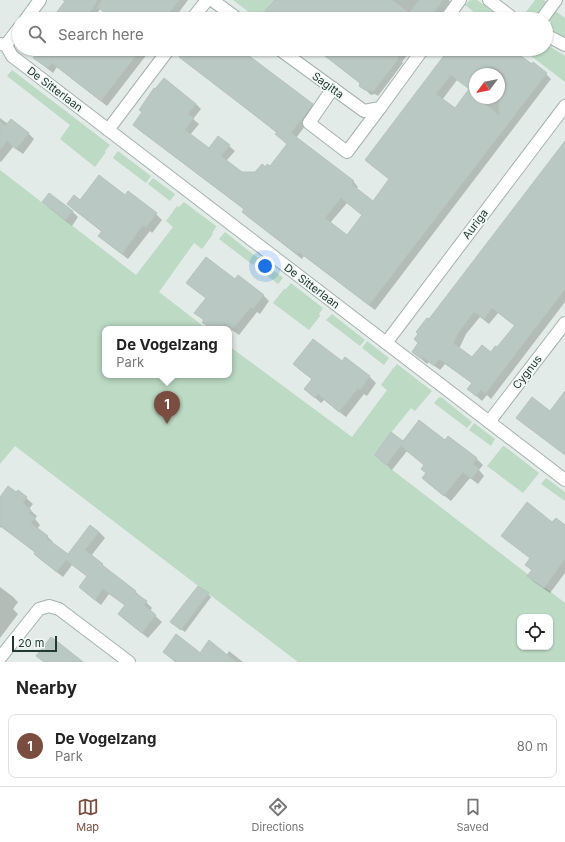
<!DOCTYPE html>
<style>
:root{--surface:#fff;--page:#f6f6f6;--text:#222;--muted:#767676;--line:#e0e0e0;--accent:#7b4d40}
body{margin:0;font-family:Inter,sans-serif;background:var(--page);color:var(--text)}
.controls{position:absolute;right:12px;bottom:12px;display:grid;overflow:hidden;border-radius:8px;box-shadow:0 1px 3px #0004}
.controls button{width:36px;height:36px;display:grid;place-items:center;padding:0;border:0;border-bottom:1px solid var(--line);background:var(--surface);color:var(--text);font:20px sans-serif}
.compass{position:absolute;left:469px;top:68px;width:36px;height:36px;border-radius:50%;background:var(--surface);box-shadow:0 1px 3px #0004;rotate:238deg}
.scale{position:absolute;left:12px;bottom:10px;width:45px;box-sizing:border-box;padding-left:4px;border:2px solid #233a34;border-top:0;font-size:11px;line-height:14px;white-space:nowrap;color:#233a34;-webkit-text-stroke:3px #f2f8f5;paint-order:stroke}
.you{position:absolute;left:265px;top:266px;width:14px;height:14px;margin:-10px;border:3px solid #fff;border-radius:50%;background:#1a73e8;box-shadow:0 0 0 6px #1a73e833}
.badge{display:grid;place-items:center;width:26px;height:26px;border-radius:50%;background:var(--accent);color:#fff;font-size:13px;font-weight:700}
.pin{position:absolute;translate:-50% -33px;filter:drop-shadow(0 1px 2px #0008)}
.pin::after{content:'';position:absolute;top:21px;width:14px;height:12px;background:inherit;clip-path:polygon(0 0,100% 0,50% 100%)}
.popup{position:absolute;left:102px;top:326px;width:130px;height:52px;box-sizing:border-box;display:grid;place-content:center;border-radius:8px;background:var(--surface);filter:drop-shadow(0 1px 3px #0005);font-size:13px;white-space:nowrap;color:var(--muted)}
.popup b{font-size:15px;color:var(--text)}
.popup::after{content:'';position:absolute;left:50%;top:100%;margin-left:-8px;border:8px solid transparent;border-top-color:var(--surface)}
.list{margin:0;padding:0;list-style:none}
h2{display:flex;justify-content:space-between;align-items:center;height:52px;margin:0;padding:0 16px;font-size:17px}
h2 small{font-size:13px;font-weight:400;color:var(--muted)}
.list li{display:grid;grid-template-columns:26px 1fr auto;gap:12px;align-items:center;box-sizing:border-box;height:64px;margin:0 8px 8px;padding:0 8px;border:1px solid var(--line);border-radius:8px}
.list b{display:block;font-size:15px;white-space:nowrap}
.list p{margin:0;font-size:13px;white-space:nowrap;color:var(--muted)}
.list em{font-size:13px;font-style:normal;color:var(--muted)}
.icon{flex:none;width:22px;height:22px;fill:none;stroke:currentColor;stroke-width:2;stroke-linecap:round;stroke-linejoin:round}
.map{position:relative;flex:none;width:565px;height:662px;overflow:hidden}
.search{position:absolute;background:var(--surface);box-shadow:0 1px 3px #0004;left:12px;right:12px;top:12px;height:44px;display:flex;align-items:center;gap:10px;box-sizing:border-box;padding:0 14px;border-radius:22px;color:var(--muted);font-size:15px}
.sheet{height:124px;background:var(--surface)}
nav{display:flex;justify-content:space-around;align-items:center;box-sizing:border-box;height:56px;border-top:1px solid var(--line);background:var(--surface);font-size:11px;color:var(--muted)}
nav a{display:grid;justify-items:center;gap:2px}
nav .on{color:var(--accent)}
.map>svg:first-child{display:block}
.green{fill:#bcdac4;fill-rule:evenodd}
.shadow{fill:#0003;fill-rule:evenodd}
.building{fill:#bac8c3;stroke:#b5c4bd;fill-rule:evenodd}
.lines{fill:none;stroke-linecap:round;stroke-linejoin:round}
.street-casing{stroke:#a5b2ae;stroke-width:14}
.street{stroke:#fff;stroke-width:12}
.labels{text-anchor:middle;stroke-width:3.5;stroke-linejoin:round;paint-order:stroke}
.street-label{font-size:11px;fill:#233a34;stroke:#f2f8f5}
</style>
<div class="map">
<svg width="565" height="662" viewBox="0 0 565 662">
<rect width="100%" height="100%" fill="#e2ebe7"/>
<g class="green">
<path d="M233,0H273L259,19H258Z"/>
<path d="M470,0H477L504,19H483L465,5Z"/>
<path d="M535,0H544L546,2C540,10 535,21 523,16Z"/>
<path d="M554,10L565,18V39C552,32 546,24 554,10Z"/>
<path d="M546,44L565,56V82L522,49H546Z"/>
<path d="M12,70L110,145L105,151L106,152L95,167L60,139L70,125L7,76Z"/>
<path d="M118,151L151,176L146,183L113,158Z"/>
<path d="M0,170L136,275L173,227L166,221L177,206L179,207L184,202L216,226V227L212,233L213,234L202,249L194,243L159,292L207,329H105V375H229V346L352,437L387,390L381,385L392,370V368L393,369L397,364L432,391L415,411L411,408L373,455L565,603V662H298L15,446L0,464ZM520,617H550V647H520Z"/>
<path d="M153,178L175,194L170,201L148,184Z"/>
<path d="M225,232L258,258L253,265L219,239Z"/>
<path d="M260,260L281,276L283,278L278,284L255,266Z"/>
<path d="M291,283L323,308L319,314L320,316L309,330L273,303L284,289H286Z"/>
<path d="M332,314L365,340L360,346L326,320Z"/>
<path d="M367,341L389,358L384,365L362,348Z"/>
<path d="M439,397L440,398L441,397L472,422L467,428L434,403Z"/>
<path d="M474,423L495,439L491,446L469,430Z"/>
<path d="M503,446H504L539,473L523,493L487,466Z"/>
<path d="M546,478L565,492V501L541,484Z"/>
</g>
<g class="shadow">
<path d="M67,0H188L174,19H113L100,9L93,19H53Z"/>
<path d="M275,0H449L450,2L437,19H277L272,15Z"/>
<path d="M34,49H151L107,106L57,67L53,73L40,63L35,57L38,53Z"/>
<path d="M187,49H239L312,105L317,110L296,138L353,181L358,187L356,189L373,202L390,179L371,165L366,160L451,49H510L546,74L551,79L375,310L304,256L302,259L248,217L243,212L245,210L139,130L134,125L196,104L201,109L193,119L199,124L190,135L209,150L229,146L235,151L226,161L242,173H256L266,168L270,167L288,144L276,134L277,133L186,62L180,57ZM475,74H499V98H475ZM457,80L470,89L455,109L442,100ZM347,203L363,215L347,236L330,223Z"/>
<path d="M316,49H412L402,62L403,63L378,96L375,94L371,95L360,85L361,84Z"/>
<path d="M0,118L8,124L28,133L34,139L23,154L13,147L1,162L0,161Z"/>
<path d="M565,143V302L491,399L487,395L482,401L468,389L472,383L445,364L440,370L429,362L427,364L413,352L419,343L429,321ZM498,313L515,326L497,349L491,353L472,358L459,349L466,334L480,317L489,324Z"/>
<path d="M125,196L156,214L162,220L152,233L150,231L128,259L106,242L102,232L74,210L68,204L80,201Z"/>
<path d="M43,202L72,211L78,217L72,226L49,208Z"/>
<path d="M235,281L263,295L269,301L260,314L257,312L239,335L232,330L229,333V329H210L203,322L204,321L196,312L207,298L194,289Z"/>
<path d="M345,358L370,377L376,383L367,396L364,394L346,417L324,400L321,403L305,389L313,380L300,370L294,364L342,362Z"/>
<path d="M449,437L477,459L483,465L479,470L484,476L478,484L470,478L451,501L429,484L423,478L427,473L425,465L407,451L392,470L375,455L403,443L445,442Z"/>
<path d="M18,491L33,504L29,509L37,516L35,519L40,525L37,529L47,536L53,542L52,543L68,556L99,532L105,538L91,556L136,592L152,608L150,611L162,622L148,638L125,620L119,614L126,606L109,594L101,605L86,593L80,587L88,577L72,565L63,577L41,560L35,554L36,553L1,527L0,528V499L16,494Z"/>
<path d="M553,523L565,526V573L550,593L534,582L528,576L533,571L526,565L531,558L508,541L502,536Z"/>
<path d="M0,587L12,596L18,602L13,609L18,614L0,638Z"/>
<path d="M208,594L211,597L185,632L175,625Z"/>
<path d="M229,651L243,662H175L164,652L226,656Z"/>
</g>
<g class="building">
<path d="M63,0H98L86,17L80,12L74,19H66L57,12L65,1Z"/>
<path d="M102,0H179L164,19H143L133,11L127,19H125L114,11L110,16L97,7Z"/>
<path d="M274,0H392L409,13L419,0H443L429,19H277L265,11Z"/>
<path d="M40,49H141L101,101L52,63L48,68L33,58Z"/>
<path d="M185,49H240L313,104L291,133L354,181L351,184L373,201L389,179L365,160L449,49H511L532,64L533,62L547,73L369,305L299,252L297,254L242,212L244,209L133,125L142,112L139,110L154,88L155,89L164,78L196,104L188,114L194,118L185,130L209,148L218,136L230,145L221,156L242,172H255L262,164L266,167L267,164L270,166L287,144L275,134L277,132L179,57ZM475,74H499V115L477,98H475ZM451,75L469,89L455,108L436,94ZM341,198L362,215L347,235L325,218Z"/>
<path d="M316,49H403L398,57L399,58L373,92L370,90H365L359,86L360,83Z"/>
<path d="M11,119L29,133L16,149L7,141L0,150V121L5,126Z"/>
<path d="M565,141V289L485,394L481,390L476,396L467,389L472,383L439,359L434,366L423,357L421,359L412,352L418,343L414,339L418,334L416,332L427,318L429,319ZM492,308L515,325L497,347L495,346L491,352L482,345L472,357L453,343L461,329L474,312L484,319Z"/>
<path d="M99,175L125,195L128,191L157,213L146,227L143,225L122,254L98,236L102,231L67,204L74,195L80,200Z"/>
<path d="M49,193L73,211L65,220L42,202Z"/>
<path d="M206,257L235,279L238,275L264,295L253,309L251,307L232,330L225,324L221,329H211L202,322L204,320L194,313L206,298L186,283Z"/>
<path d="M313,339L342,361L345,357L370,376L360,390L358,388L339,412L318,394L315,398L304,389L312,379L293,364Z"/>
<path d="M565,391V455L516,418L532,397L550,411Z"/>
<path d="M419,420L445,440L448,436L477,458L473,464L479,469L471,479L463,472L444,496L422,478L426,473L421,469L424,465L401,446L386,465L374,455L391,432L403,441Z"/>
<path d="M8,486L16,492L18,490L27,497L23,503L31,510L29,513L35,518L31,523L48,536L46,538L68,554L90,525L99,532L85,550L103,564L102,565L136,591L135,593L147,601L144,605L156,615L142,633L118,614L125,605L103,589L95,600L79,587L87,576L66,560L57,572L34,554L35,552L0,525V497Z"/>
<path d="M527,502L552,522L556,518L565,525V559L544,588L527,576L532,570L525,565L530,558L501,536Z"/>
<path d="M198,586L209,593L181,630L170,622Z"/>
<path d="M176,634L198,651L200,653L209,640L236,662H176L163,652Z"/>
<path d="M51,637L63,646L83,662H44L36,656Z"/>
</g>
<g class="lines">
<g class="street-casing">
<g id="street">
<path d="M212,0L238,19"/>
<path d="M489,0L514,19"/>
<path d="M26,19L40,0"/>
<path d="M192,19L207,0"/>
<path d="M446,19L460,0"/>
<path d="M542,19L556,0"/>
<path d="M546,35L565,45"/>
<path d="M0,44L6,45L19,28"/>
<path d="M6,45L12,56L565,480"/>
<path d="M279,49L364,111L380,108L423,49"/>
<path d="M333,88L309,123L347,152L380,108"/>
<path d="M108,130L169,49"/>
<path d="M386,343L565,106"/>
<path d="M489,422L565,323"/>
<path d="M0,658L39,609L49,606L59,609L129,662"/>
</g>
</g>
<use href="#street" class="street"/>
</g>
<g class="labels">
<g class="street-label">
<text transform="translate(328 85) rotate(36)" y="4">Sagitta</text>
<text transform="translate(55 89) rotate(37)" y="4">De Sitterlaan</text>
<text transform="translate(475 224) rotate(-53)" y="4">Auriga</text>
<text transform="translate(312 286) rotate(37)" y="4">De Sitterlaan</text>
<text transform="translate(527 372) rotate(-52)" y="4">Cygnus</text>
</g>
</g>
</svg>
<div class="controls">
<button><svg class="icon" aria-label="locate" viewBox="0 0 24 24"><circle cx="12" cy="12" r="6"/><path d="M12 2v4M12 18v4M2 12h4M18 12h4"/></svg></button>
</div>
<svg class="compass" viewBox="-18 -18 36 36"><path d="M0-13l5 13h-10z" fill="#e53935"/><path d="M0 13l5-13h-10z" fill="#767676"/></svg>
<div class="scale">20 m</div>
<div class="you"></div>
<div class="pin badge" style="left:167px;top:424px">1</div>
<div class="popup"><b>De Vogelzang</b>Park</div>
<div class="search"><svg class="icon" aria-label="search" viewBox="0 0 24 24"><circle cx="10" cy="10" r="6"/><path d="M15 15l6 6"/></svg>Search here</div>
</div>
<section class="sheet">
<h2>Nearby<small></small></h2>
<ul class="list">
<li><span class="badge">1</span><div><b>De Vogelzang</b><p>Park</p></div><em>80 m</em></li>
</ul>
</section>
<nav>
<a class="on"><svg class="icon" aria-label="map" viewBox="0 0 24 24"><path d="M3 6l6-2 6 2 6-2v14l-6 2-6-2-6 2zM9 4v14M15 6v14"/></svg>Map</a>
<a><svg class="icon" aria-label="directions" viewBox="0 0 24 24"><path d="M12 3l9 9-9 9-9-9zM9 14v-3h6M13 9l2 2-2 2"/></svg>Directions</a>
<a><svg class="icon" aria-label="saved" viewBox="0 0 24 24"><path d="M7 4h10v16l-5-4-5 4z"/></svg>Saved</a>
</nav>
